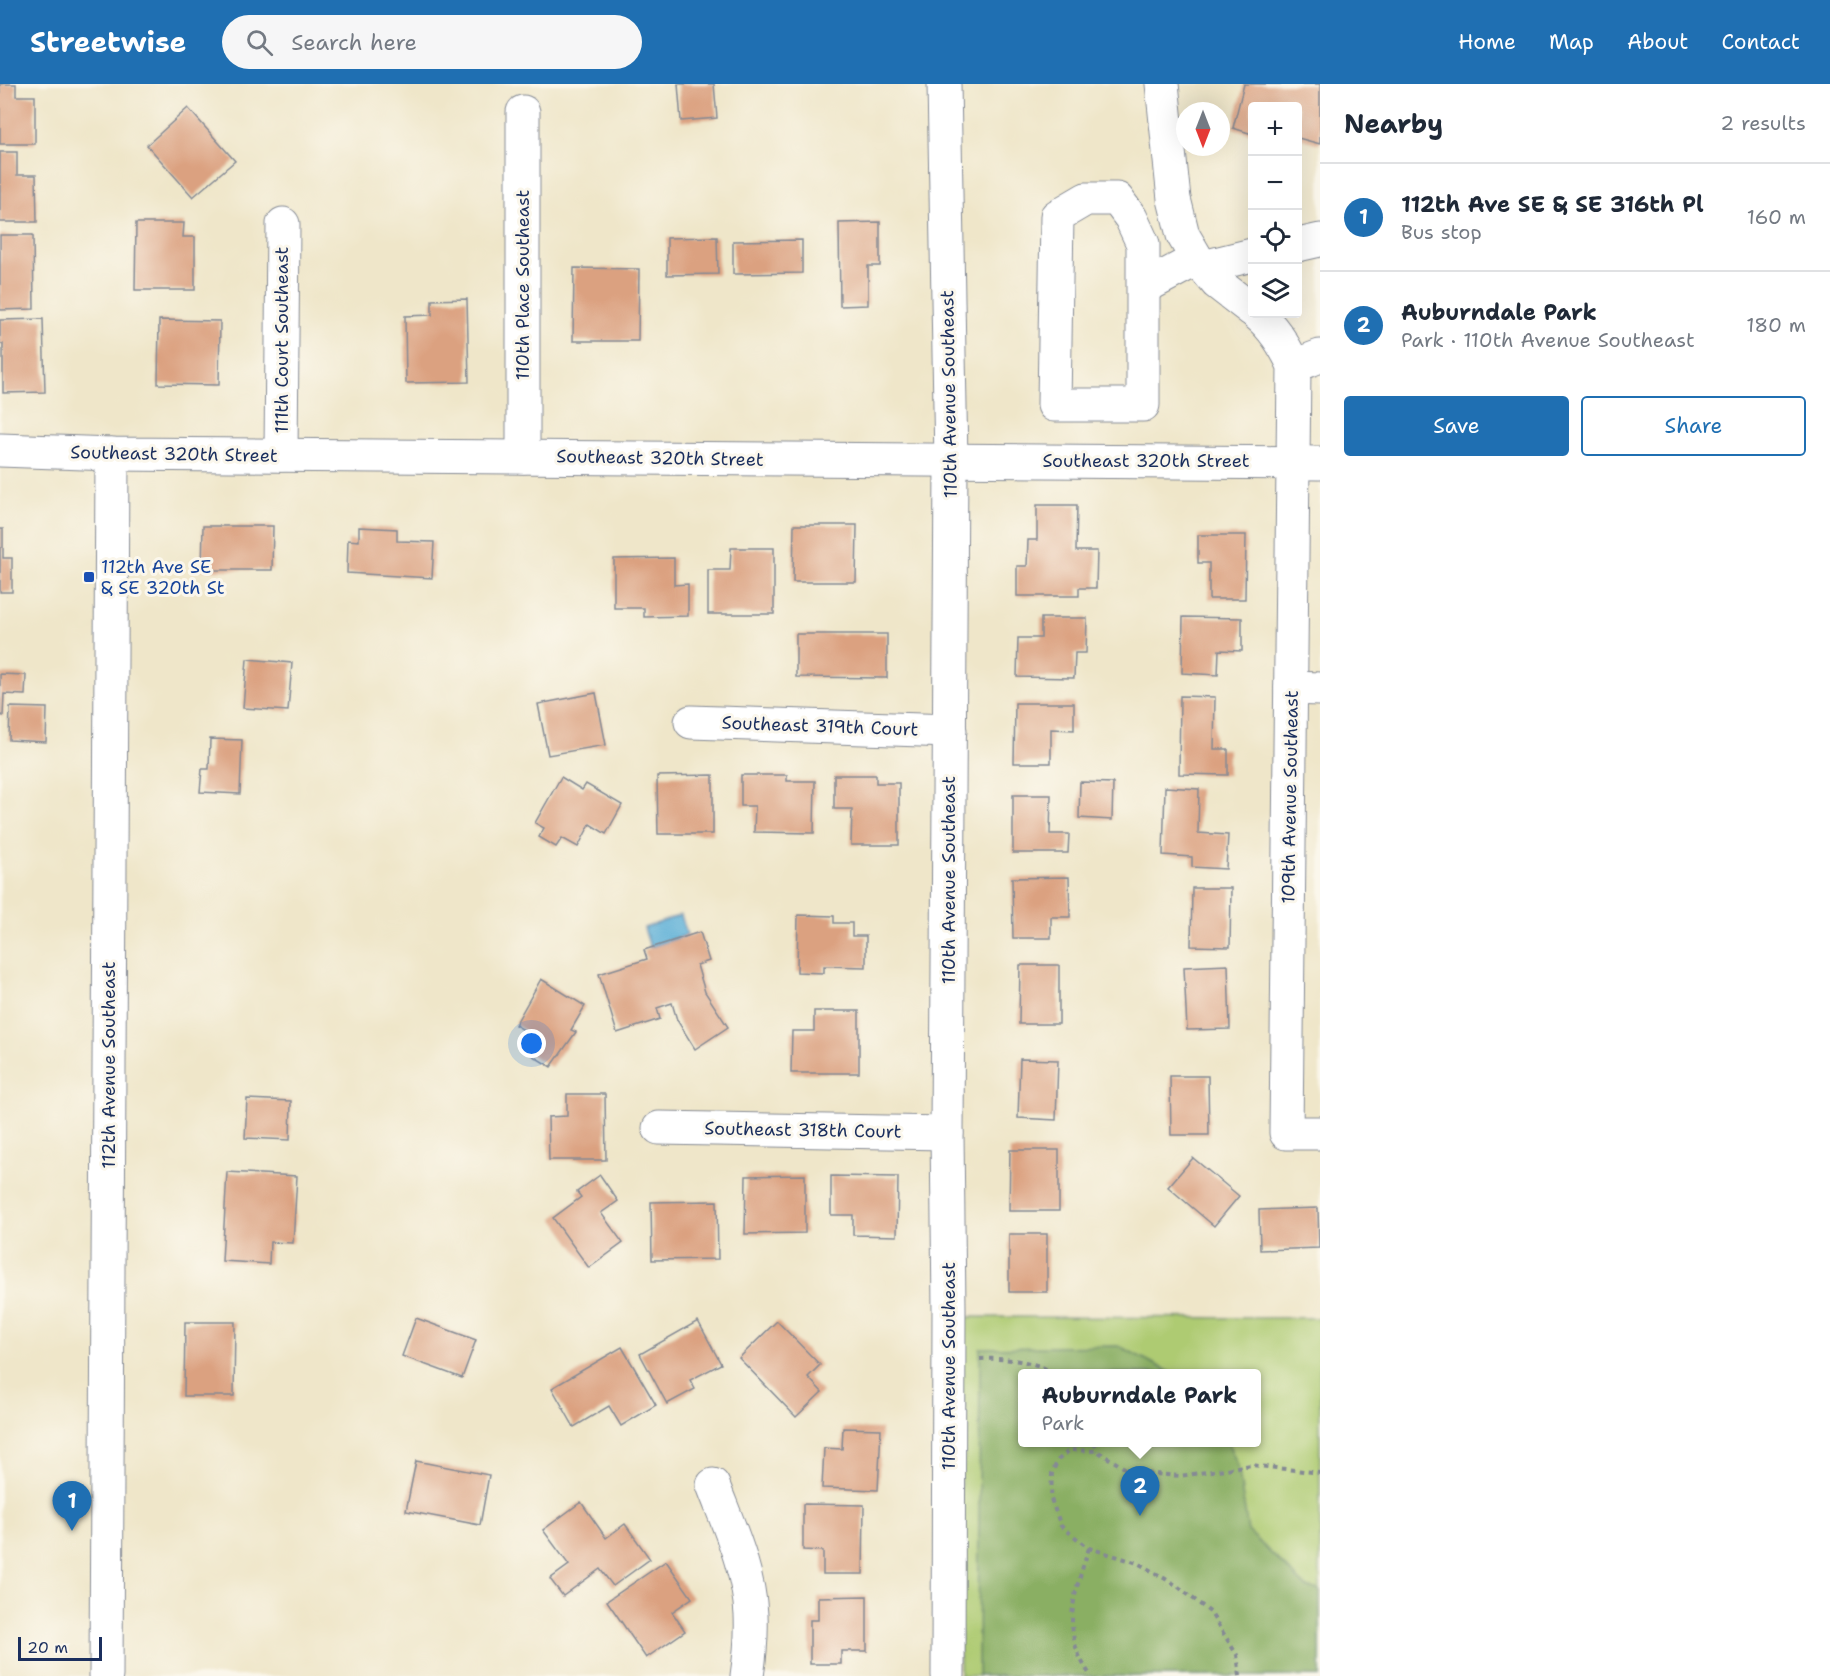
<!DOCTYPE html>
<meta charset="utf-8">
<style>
:root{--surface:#fff;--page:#f6f6f7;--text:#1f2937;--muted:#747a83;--line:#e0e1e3;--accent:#1f6fb2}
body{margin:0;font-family:"Shantell Sans",sans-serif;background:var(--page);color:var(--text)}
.controls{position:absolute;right:18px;top:18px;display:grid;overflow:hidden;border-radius:6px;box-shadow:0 6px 24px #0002}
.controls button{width:54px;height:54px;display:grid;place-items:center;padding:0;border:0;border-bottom:2px solid var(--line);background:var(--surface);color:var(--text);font:30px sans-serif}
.compass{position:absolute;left:1176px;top:18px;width:54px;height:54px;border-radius:50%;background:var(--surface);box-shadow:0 6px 24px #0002;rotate:180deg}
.scale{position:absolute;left:18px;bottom:15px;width:84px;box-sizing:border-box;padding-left:6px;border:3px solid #1b2f5e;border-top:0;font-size:16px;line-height:21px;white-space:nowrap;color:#1b2f5e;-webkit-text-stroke:4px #fbf7ec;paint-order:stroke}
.you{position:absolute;left:532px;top:960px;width:21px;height:21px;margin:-15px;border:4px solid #fff;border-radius:50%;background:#1a73e8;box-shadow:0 0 0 9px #1a73e833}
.badge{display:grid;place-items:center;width:39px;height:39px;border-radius:50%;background:var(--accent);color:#fff;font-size:20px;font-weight:700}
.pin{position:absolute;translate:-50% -50px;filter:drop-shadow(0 2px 3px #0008)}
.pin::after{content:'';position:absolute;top:32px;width:21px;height:18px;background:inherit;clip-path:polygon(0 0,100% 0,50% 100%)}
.popup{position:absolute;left:1018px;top:1285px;width:243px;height:78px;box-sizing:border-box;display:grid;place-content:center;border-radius:6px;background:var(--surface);filter:drop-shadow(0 2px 4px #0005);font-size:20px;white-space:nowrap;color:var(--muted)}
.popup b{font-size:22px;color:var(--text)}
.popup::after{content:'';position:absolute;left:50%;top:100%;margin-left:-12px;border:12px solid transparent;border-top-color:var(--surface)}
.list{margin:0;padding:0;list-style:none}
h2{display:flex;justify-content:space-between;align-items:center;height:78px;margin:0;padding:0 24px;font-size:26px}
h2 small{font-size:20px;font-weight:400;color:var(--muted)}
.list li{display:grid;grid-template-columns:39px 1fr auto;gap:18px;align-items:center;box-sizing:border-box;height:108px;padding:0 24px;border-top:2px solid var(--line)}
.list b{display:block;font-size:22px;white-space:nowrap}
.list p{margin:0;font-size:20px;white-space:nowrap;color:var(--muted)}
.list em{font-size:20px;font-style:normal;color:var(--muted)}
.actions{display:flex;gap:12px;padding:18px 24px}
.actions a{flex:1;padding:14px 0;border:2px solid var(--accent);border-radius:6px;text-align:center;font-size:21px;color:var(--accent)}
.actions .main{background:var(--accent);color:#fff}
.icon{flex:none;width:33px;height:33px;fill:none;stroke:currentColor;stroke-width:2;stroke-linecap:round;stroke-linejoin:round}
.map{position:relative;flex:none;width:1320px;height:1592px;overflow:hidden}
header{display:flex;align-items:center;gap:36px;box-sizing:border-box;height:84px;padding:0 30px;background:var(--accent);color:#fff}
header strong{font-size:28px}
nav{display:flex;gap:33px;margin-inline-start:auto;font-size:21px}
.search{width:420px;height:54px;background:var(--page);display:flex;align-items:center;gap:15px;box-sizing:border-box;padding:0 21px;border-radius:33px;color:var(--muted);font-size:22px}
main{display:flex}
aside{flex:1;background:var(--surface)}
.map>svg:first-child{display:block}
.green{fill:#aecb72;stroke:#647d68;stroke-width:1.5;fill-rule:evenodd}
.forest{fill:#8aaf64;stroke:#526f61;stroke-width:1.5}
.water{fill:#5bafd7;stroke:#3b6f9a;stroke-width:1.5}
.building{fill:#dba180}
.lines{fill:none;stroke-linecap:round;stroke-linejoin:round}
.minor-casing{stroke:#858a94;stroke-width:35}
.path{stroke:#858a94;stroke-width:4;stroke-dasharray:4.5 4.5;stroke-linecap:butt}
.minor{stroke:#fff;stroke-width:33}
.transit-dot{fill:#1a4fb4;stroke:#fbf7ec;stroke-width:2}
.labels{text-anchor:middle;stroke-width:6;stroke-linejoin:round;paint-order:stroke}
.street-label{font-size:18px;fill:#1b2f5e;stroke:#fbf7ec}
.transit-label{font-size:18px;fill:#164399;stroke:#fbf7ec;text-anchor:start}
</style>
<header>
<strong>Streetwise</strong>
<div class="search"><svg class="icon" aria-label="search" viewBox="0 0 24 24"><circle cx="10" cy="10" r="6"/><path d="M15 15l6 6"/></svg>Search here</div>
<nav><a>Home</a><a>Map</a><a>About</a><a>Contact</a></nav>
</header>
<main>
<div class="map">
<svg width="1320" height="1592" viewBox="0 0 1320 1592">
<rect width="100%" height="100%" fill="#fbf7ec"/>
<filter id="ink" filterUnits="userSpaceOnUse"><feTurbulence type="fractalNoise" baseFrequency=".0167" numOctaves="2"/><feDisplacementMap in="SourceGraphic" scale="12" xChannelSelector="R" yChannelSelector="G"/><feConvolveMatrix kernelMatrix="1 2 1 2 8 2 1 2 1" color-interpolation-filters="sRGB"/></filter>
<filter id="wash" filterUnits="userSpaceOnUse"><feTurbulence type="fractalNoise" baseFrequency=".008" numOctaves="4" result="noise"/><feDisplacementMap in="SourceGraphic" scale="24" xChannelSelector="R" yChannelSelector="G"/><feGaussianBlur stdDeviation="1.35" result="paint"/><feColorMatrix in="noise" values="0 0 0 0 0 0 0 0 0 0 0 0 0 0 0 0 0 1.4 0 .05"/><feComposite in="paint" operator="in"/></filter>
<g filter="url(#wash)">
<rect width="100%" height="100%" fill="#efe6c9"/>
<path class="green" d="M961,1233L1320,1234V1592H960ZM1023,1290H1257V1358H1023Z"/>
<path class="forest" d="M1119,1262L1172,1289L1023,1290V1358L1228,1359L1238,1382L1248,1447L1306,1503L1320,1506V1592H978L980,1264Z"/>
<path class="water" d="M681,831L687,851L650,863L644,844Z"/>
<g id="blocks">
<g class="building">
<path d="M0,0H16V12H35V60H0Z"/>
<path d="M678,0H714L717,34L681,37Z"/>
<path d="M1244,0H1320V60L1298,54V22H1252V50L1233,44Z"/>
<path d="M188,24L235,77L193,113L147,61Z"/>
<path d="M0,68H17V91H36L37,138H0Z"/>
<path d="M880,138V182H868V221L840,222L839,139Z"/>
<path d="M136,139H184L183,153H195V206H135Z"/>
<path d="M0,151H33L34,225L0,226Z"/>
<path d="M717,153L718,190L667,191V154Z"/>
<path d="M802,156V189L733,190V157Z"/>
<path d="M574,184L639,185L638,257H573Z"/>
<path d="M467,215L469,298L406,299L405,232L432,231V216Z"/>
<path d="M43,235L45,308L3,309V260H0V236Z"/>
<path d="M159,236L220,237L219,301L158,300Z"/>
<path d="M1037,421H1077L1076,467H1097L1096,504H1079V512H1017V482H1027L1028,456H1037Z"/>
<path d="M794,441H857L856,498H793Z"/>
<path d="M203,442H273L272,486H202Z"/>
<path d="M359,443L397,445V457L434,458L432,494L347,489L348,456L359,457Z"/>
<path d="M0,445H3V474H12V508H0Z"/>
<path d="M1198,451H1246L1245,515H1209V479H1198Z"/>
<path d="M731,464H774V530H708V486H730Z"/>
<path d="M674,474V501L688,500V532L644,533V524H614V475Z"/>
<path d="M1183,533L1242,534V567L1219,566L1218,591L1182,589Z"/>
<path d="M1041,534H1087L1086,569H1075L1074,594L1017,593L1018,554H1041Z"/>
<path d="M796,550H887V594L796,593Z"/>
<path d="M247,575L292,579L288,627L243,624Z"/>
<path d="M0,590L26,591L25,611L4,610L3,632L0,631Z"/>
<path d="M596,609L606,661L548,671L538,620Z"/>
<path d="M1180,612L1215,613L1214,665H1228V691L1179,690Z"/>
<path d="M1015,619H1074V646L1051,645V679H1014Z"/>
<path d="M10,623L47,624L46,658L9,656Z"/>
<path d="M210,655L242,656L240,710L200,708L202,685H209Z"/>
<path d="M713,691V750H658L657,692Z"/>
<path d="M741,691H787V697H815L814,749L754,748L755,722H741Z"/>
<path d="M834,691H876V699H899V761H851L852,725H834Z"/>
<path d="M561,693L582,706L586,700L622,721L606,750L590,740L578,763L562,754L556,763L539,753L544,744L535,739Z"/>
<path d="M1080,698L1113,699L1112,736L1079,734Z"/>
<path d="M1165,703L1199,705L1198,749L1228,751L1226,785L1192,783V773L1163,771Z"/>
<path d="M1013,711H1051L1050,750H1069L1068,769H1013Z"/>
<path d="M1069,793L1070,833H1051V854H1013L1012,794Z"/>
<path d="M1192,804H1231L1230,863L1191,862Z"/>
<path d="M798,831L834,832V839H852V852H866V883L824,882V889L797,888Z"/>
<path d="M700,848L709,877L697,881L705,908L728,943L695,965L677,936L672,919L657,924L660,935L617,949L599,890L647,875L644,866Z"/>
<path d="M1020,881H1059V940H1019Z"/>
<path d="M1228,881L1230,945L1187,946L1184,883Z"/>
<path d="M541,895L585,922L571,946L576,948L551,983L528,969L536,953L515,941Z"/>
<path d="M814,927H859V989H791L792,947H814Z"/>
<path d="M1020,975L1058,976L1056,1036L1018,1034Z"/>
<path d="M1170,992H1208L1209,1051H1171Z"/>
<path d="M567,1010H605L606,1076H549L548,1033L567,1032Z"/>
<path d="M247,1015L291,1017L290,1056L245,1054Z"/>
<path d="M1010,1066H1059V1127H1009Z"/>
<path d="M1193,1074L1239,1112L1214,1142L1168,1103Z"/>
<path d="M227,1088L297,1092L293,1159L270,1158L269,1180L222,1177Z"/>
<path d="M600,1091L618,1117L601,1129L623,1159L589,1184L553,1134L581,1113L577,1108Z"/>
<path d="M805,1091V1149L745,1150L746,1092Z"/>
<path d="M831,1092L898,1093L897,1152L853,1151V1131H831Z"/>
<path d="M717,1117L718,1175L652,1176L651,1118Z"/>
<path d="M1318,1124L1319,1164L1260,1166L1259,1126Z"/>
<rect x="1009" y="1150" width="38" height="58"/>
<path d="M416,1234L476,1256L462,1294L402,1272Z"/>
<path d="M698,1237L721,1280L690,1296L695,1305L667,1320L640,1270Z"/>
<path d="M777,1237L820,1281L808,1293L822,1308L796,1333L739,1274Z"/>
<path d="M185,1238H235L234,1312H184Z"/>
<path d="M622,1263L656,1321L621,1342L609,1322L574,1343L552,1304Z"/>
<path d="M843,1344L881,1345L878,1406L822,1404L824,1364L842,1365Z"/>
<path d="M416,1377L489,1391L480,1441L406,1427Z"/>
<path d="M581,1418L606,1454L625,1440L650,1475L613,1502L600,1485L563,1512L550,1495L569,1481L543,1446Z"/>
<path d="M803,1420L864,1421L863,1490H823V1467L803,1466Z"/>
<path d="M666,1477L692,1514L672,1528L685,1547L646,1574L607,1517Z"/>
<path d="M867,1512V1567H841V1580H810V1536H818V1513Z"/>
</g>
</g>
</g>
<g filter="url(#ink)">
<use href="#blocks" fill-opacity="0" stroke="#858a94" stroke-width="1.5"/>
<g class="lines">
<g class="minor-casing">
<g id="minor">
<path d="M944,0L951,377L947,1049L949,1225L948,1592"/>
<path d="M1162,0L1174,115L1183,151L1197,175L1217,199L1252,226"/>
<path d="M1298,161L1320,156"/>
<path d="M1203,183L1252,171"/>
<path d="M1143,204V160L1131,134L1117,115H1086L1057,132L1054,321H1143V204L1197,175"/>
<path d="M1257,230C1274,244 1285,262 1294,282L1286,1049H1320"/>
<path d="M1294,282L1320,272"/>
<path d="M0,366L112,370L1320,379"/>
<path d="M281,371L283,140"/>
<path d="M523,373V28"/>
<path d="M1291,604L1320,605"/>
<path d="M691,638L950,647"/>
<path d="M659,1044L947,1049"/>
<path d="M713,1401C729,1443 749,1486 751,1531C752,1552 750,1572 747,1592"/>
<path d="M106,1592L112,370"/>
</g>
</g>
<g class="path">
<path d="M980,1275C1001,1274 1037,1276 1054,1290"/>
<path d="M1094,1358L1097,1367"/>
<path d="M1089,1464C1074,1511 1059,1548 1091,1592"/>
<path d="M1240,1592L1237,1571L1210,1528L1176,1501L1138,1479L1089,1464L1061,1442L1051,1415L1052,1389L1058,1376L1070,1366L1097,1367L1131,1388L1180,1392L1251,1381L1320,1389"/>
</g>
<use href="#minor" class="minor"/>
</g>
</g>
<rect class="transit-dot" x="83" y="487" width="12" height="12" rx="3"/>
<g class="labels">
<g class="street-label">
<text transform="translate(523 201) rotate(-90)" y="6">110th Place Southeast</text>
<text transform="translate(282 256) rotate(-90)" y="6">111th Court Southeast</text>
<text transform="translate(949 310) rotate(-91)" y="6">110th Avenue Southeast</text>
<text transform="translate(174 370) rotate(1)" y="6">Southeast 320th Street</text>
<text transform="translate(660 374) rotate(1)" y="6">Southeast 320th Street</text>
<text x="1146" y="383">Southeast 320th Street</text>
<text transform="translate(820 642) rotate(2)" y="6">Southeast 319th Court</text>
<text transform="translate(1290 713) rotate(-89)" y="6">109th Avenue Southeast</text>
<text transform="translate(949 796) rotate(-90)" y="6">110th Avenue Southeast</text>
<text transform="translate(109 981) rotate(-90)" y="6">112th Avenue Southeast</text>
<text transform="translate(803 1046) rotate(1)" y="6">Southeast 318th Court</text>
<text transform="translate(949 1282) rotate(-90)" y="6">110th Avenue Southeast</text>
</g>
<g class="transit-label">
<text x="101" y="489">112th Ave SE<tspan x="101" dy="21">&amp; SE 320th St</tspan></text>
</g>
</g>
</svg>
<div class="controls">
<button>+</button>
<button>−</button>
<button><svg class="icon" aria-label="locate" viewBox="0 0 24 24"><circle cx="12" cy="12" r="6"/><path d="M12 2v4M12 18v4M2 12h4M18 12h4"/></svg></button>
<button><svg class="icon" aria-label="layers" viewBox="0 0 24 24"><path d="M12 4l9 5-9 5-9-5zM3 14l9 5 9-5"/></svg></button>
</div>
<svg class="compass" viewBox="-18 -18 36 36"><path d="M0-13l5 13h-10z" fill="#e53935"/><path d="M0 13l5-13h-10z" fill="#747a83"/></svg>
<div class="scale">20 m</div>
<div class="you"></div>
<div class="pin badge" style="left:72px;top:1447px">1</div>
<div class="pin badge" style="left:1140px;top:1432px">2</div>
<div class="popup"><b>Auburndale Park</b>Park</div>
</div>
<aside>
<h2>Nearby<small>2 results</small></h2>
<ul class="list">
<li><span class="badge">1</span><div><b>112th Ave SE &amp; SE 316th Pl</b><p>Bus stop</p></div><em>160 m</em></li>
<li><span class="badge">2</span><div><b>Auburndale Park</b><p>Park · 110th Avenue Southeast</p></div><em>180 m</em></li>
</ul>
<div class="actions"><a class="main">Save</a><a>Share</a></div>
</aside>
</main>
